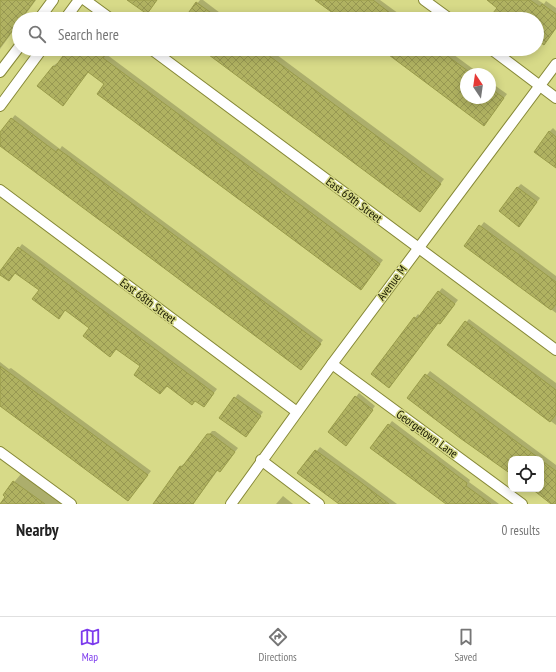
<!DOCTYPE html>
<style>
:root{--surface:#fff;--page:#f6f6f6;--text:#222;--muted:#767676;--line:#e0e0e0;--accent:#7c3aed}
body{margin:0;font-family:"PT Sans Narrow",sans-serif;background:var(--page);color:var(--text)}
.controls{position:absolute;right:12px;bottom:12px;display:grid;overflow:hidden;border-radius:8px;box-shadow:0 2px 10px #0003}
.controls button{width:36px;height:36px;display:grid;place-items:center;padding:0;border:0;border-bottom:1px solid var(--line);background:var(--surface);color:var(--text);font:20px sans-serif}
.compass{position:absolute;left:460px;top:68px;width:36px;height:36px;border-radius:50%;background:var(--surface);box-shadow:0 2px 10px #0003;rotate:347deg}
.list{margin:0;padding:0;list-style:none}
h2{display:flex;justify-content:space-between;align-items:center;height:52px;margin:0;padding:0 16px;font-size:17px}
h2 small{font-size:13px;font-weight:400;color:var(--muted)}
.icon{flex:none;width:22px;height:22px;fill:none;stroke:currentColor;stroke-width:2;stroke-linecap:round;stroke-linejoin:round}
.map{position:relative;flex:none;width:556px;height:504px;overflow:hidden}
.search{position:absolute;background:var(--surface);box-shadow:0 2px 10px #0003;left:12px;right:12px;top:12px;height:44px;display:flex;align-items:center;gap:10px;box-sizing:border-box;padding:0 14px;border-radius:22px;color:var(--muted);font-size:15px}
.sheet{height:112px;background:var(--surface)}
nav{display:flex;justify-content:space-around;align-items:center;box-sizing:border-box;height:56px;border-top:1px solid var(--line);background:var(--surface);font-size:11px;color:var(--muted)}
nav a{display:grid;justify-items:center;gap:2px}
nav .on{color:var(--accent)}
.map>svg:first-child{display:block}
.shadow{fill:#0003}
.building{fill:url(#building-cross-hatch);stroke:#999b4a}
.lines{fill:none;stroke-linecap:round;stroke-linejoin:round}
.street-casing{stroke:#868836;stroke-width:12}
.street{stroke:#fff;stroke-width:10}
.labels{text-anchor:middle;stroke-width:3;stroke-linejoin:round;paint-order:stroke}
.street-label{font-size:12px;fill:#181801;stroke:#d7da88}
</style>
<div class="map">
<svg width="556" height="504" viewBox="0 0 556 504">
<defs>
<pattern id="building-cross-hatch" width="8" height="8" patternUnits="userSpaceOnUse"><rect width="8" height="8" fill="#b0b261"/><path d="M0 0l8 8M0 8l8-8" fill="none" stroke="#979852"/></pattern>
</defs>
<rect width="100%" height="100%" fill="#d7da88"/>
<g class="shadow">
<path d="M0,0H36L22,19H19V23L0,49Z"/>
<path d="M200,0H203L228,19H185Z"/>
<path d="M316,0H380L406,19H342Z"/>
<path d="M488,0H538L544,4L546,1L556,8V28L547,40L537,39V19H503L498,7Z"/>
<path d="M70,49H109L106,54L383,260L364,285L89,71L66,101L53,66L57,63L58,64Z"/>
<path d="M203,49H269L444,179L420,211Z"/>
<path d="M382,49H446L480,74H466V98H490V82L507,94L487,121Z"/>
<path d="M15,115L60,149L62,146L323,340L304,365L0,145V133Z"/>
<path d="M553,128L556,131V167L549,132Z"/>
<path d="M521,184L540,198L522,222L517,188Z"/>
<path d="M484,222L556,276V313L466,246Z"/>
<path d="M22,244L217,389L207,402L142,366L117,348L110,356L91,327L16,272L0,274Z"/>
<path d="M442,288L458,300L443,319L438,322L389,387L415,318L418,314L420,316Z"/>
<path d="M469,319L556,383V425L448,345Z"/>
<path d="M0,362L9,369L11,368L151,471L128,500L0,404Z"/>
<path d="M430,371L556,465V504H553L533,489H541V459H511V473L409,398Z"/>
<path d="M359,393L375,406L349,441L356,397Z"/>
<path d="M238,394L263,412L249,432L235,398Z"/>
<path d="M392,421L470,480L469,482L499,504H447L389,425Z"/>
<path d="M212,431H215L238,448L223,467L218,470L193,504H153L159,498L181,466L185,463L186,464Z"/>
<path d="M320,447L397,504H341L299,473Z"/>
<path d="M21,474L62,504H1L7,496L4,494Z"/>
<path d="M283,496L293,504H276Z"/>
</g>
<g class="building">
<path d="M0,0H35L21,19H19V22L0,47Z"/>
<path d="M127,0H157L147,14Z"/>
<path d="M315,0H373L398,19H341Z"/>
<path d="M487,0H530L540,7L542,4L556,14V28L544,45L537,40V19H501L493,13L497,8Z"/>
<path d="M196,2L207,10L220,19H184Z"/>
<path d="M68,49H101L107,53L103,58L380,264L361,290L97,94L104,84L88,72L63,106L37,86L53,66L55,67Z"/>
<path d="M201,49H260L441,184L420,212Z"/>
<path d="M381,49H438L472,74H466V98H490V88L504,98L484,126Z"/>
<path d="M11,118L56,152L58,149L68,156L321,344L301,370L0,146V132Z"/>
<path d="M549,131L556,137V168L534,152Z"/>
<path d="M517,187L537,202L519,227L499,211Z"/>
<path d="M479,225L556,282V304L551,310L464,246Z"/>
<path d="M18,247L214,393L204,407L195,401L192,405L167,386L160,394L134,375L140,366L116,349L110,357L83,336L89,328L65,310L59,319L32,299L39,290L15,273L9,281L0,275V271Z"/>
<path d="M438,291L455,304L440,324L438,323L389,388L371,374L414,317L417,319Z"/>
<path d="M465,321L556,390V414L550,422L447,345Z"/>
<path d="M0,366L148,475L128,501L0,406Z"/>
<path d="M425,374L491,423L540,459H511V474L460,438L407,398Z"/>
<path d="M355,396L373,410L346,446L328,432Z"/>
<path d="M234,397L261,416L246,437L219,418Z"/>
<path d="M388,424L467,483L466,486L491,504H446L370,448Z"/>
<path d="M207,434H211L235,452L220,472L217,470L193,504H153L180,466L182,467Z"/>
<path d="M315,450L359,481L389,504H339L297,473Z"/>
<path d="M541,460L556,471V504H551L532,489H541Z"/>
<path d="M13,481L45,504H0L5,497L3,495Z"/>
</g>
<g class="lines">
<g class="street-casing">
<g id="street">
<path d="M85,0L111,19"/>
<path d="M424,0L450,19"/>
<path d="M39,19L53,0"/>
<path d="M65,19L79,0"/>
<path d="M151,49L556,350"/>
<path d="M491,49L556,98"/>
<path d="M0,72L19,47"/>
<path d="M0,106L42,49"/>
<path d="M0,190L297,412"/>
<path d="M332,364L522,504"/>
<path d="M0,452L71,504"/>
<path d="M261,460L319,504"/>
<path d="M231,504L332,364L556,64"/>
</g>
</g>
<use href="#street" class="street"/>
</g>
<g class="labels">
<g class="street-label">
<text transform="translate(354 200) rotate(37)" y="4">East 69th Street</text>
<text transform="translate(392 283) rotate(-53)" y="4">Avenue M</text>
<text transform="translate(148 301) rotate(37)" y="4">East 68th Street</text>
<text transform="translate(427 434) rotate(36)" y="4">Georgetown Lane</text>
</g>
</g>
</svg>
<div class="controls">
<button><svg class="icon" aria-label="locate" viewBox="0 0 24 24"><circle cx="12" cy="12" r="6"/><path d="M12 2v4M12 18v4M2 12h4M18 12h4"/></svg></button>
</div>
<svg class="compass" viewBox="-18 -18 36 36"><path d="M0-13l5 13h-10z" fill="#e53935"/><path d="M0 13l5-13h-10z" fill="#767676"/></svg>
<div class="search"><svg class="icon" aria-label="search" viewBox="0 0 24 24"><circle cx="10" cy="10" r="6"/><path d="M15 15l6 6"/></svg>Search here</div>
</div>
<section class="sheet">
<h2>Nearby<small>0 results</small></h2>
<ul class="list">
</ul>
</section>
<nav>
<a class="on"><svg class="icon" aria-label="map" viewBox="0 0 24 24"><path d="M3 6l6-2 6 2 6-2v14l-6 2-6-2-6 2zM9 4v14M15 6v14"/></svg>Map</a>
<a><svg class="icon" aria-label="directions" viewBox="0 0 24 24"><path d="M12 3l9 9-9 9-9-9zM9 14v-3h6M13 9l2 2-2 2"/></svg>Directions</a>
<a><svg class="icon" aria-label="saved" viewBox="0 0 24 24"><path d="M7 4h10v16l-5-4-5 4z"/></svg>Saved</a>
</nav>
